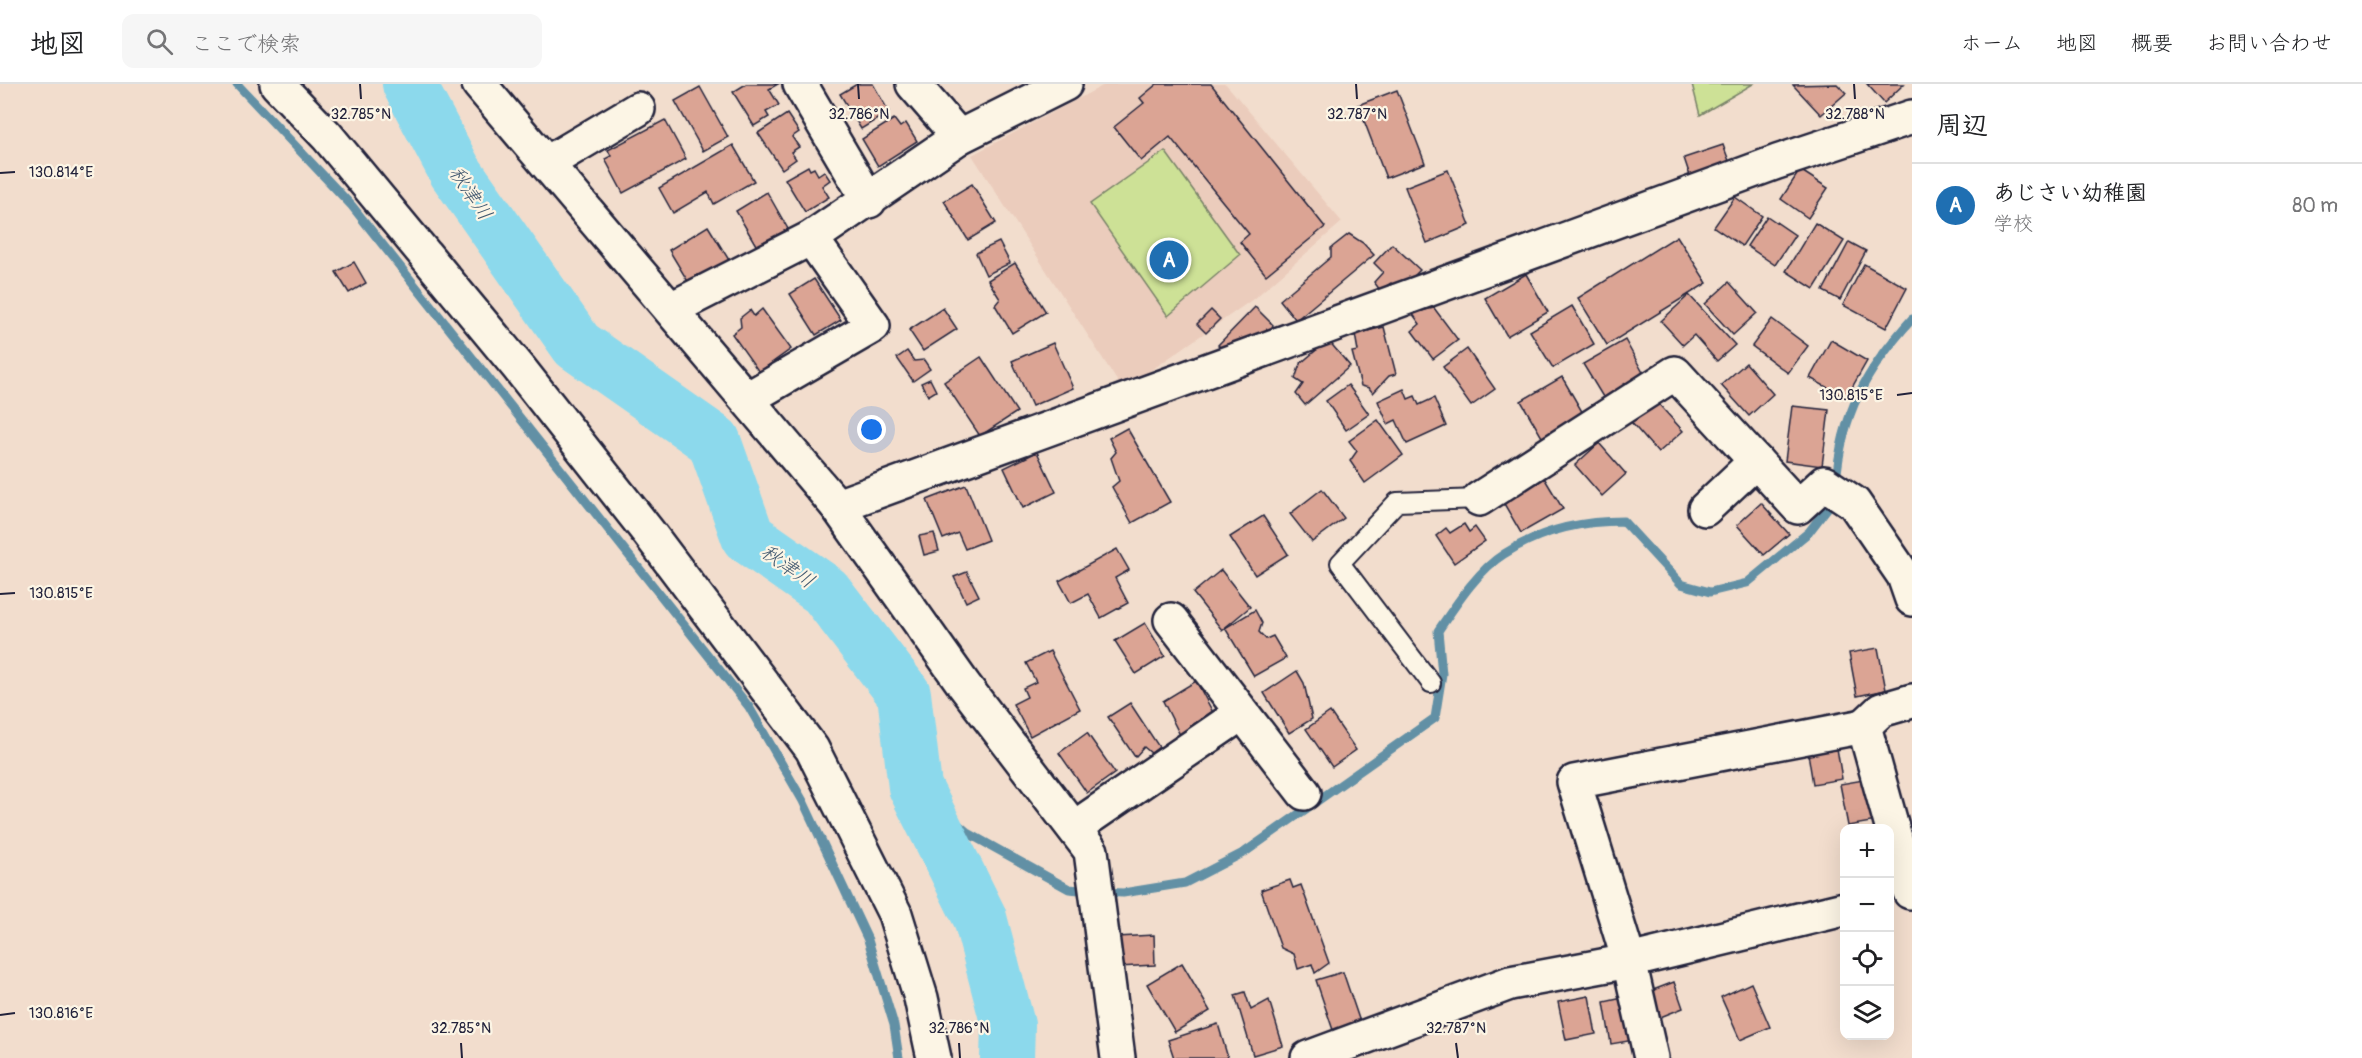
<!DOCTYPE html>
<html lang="ja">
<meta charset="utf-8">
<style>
:root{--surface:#fff;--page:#f6f6f6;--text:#202124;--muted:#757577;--line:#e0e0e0;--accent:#1f6fb2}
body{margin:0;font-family:Pangolin,"Klee One",sans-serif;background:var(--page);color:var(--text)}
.controls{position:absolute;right:18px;bottom:18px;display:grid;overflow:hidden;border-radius:12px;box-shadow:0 6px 24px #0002}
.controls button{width:54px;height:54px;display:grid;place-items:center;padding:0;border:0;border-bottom:2px solid var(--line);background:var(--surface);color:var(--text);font:30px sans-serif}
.you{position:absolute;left:872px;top:346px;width:21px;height:21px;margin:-15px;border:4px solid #fff;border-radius:50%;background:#1a73e8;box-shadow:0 0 0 9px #1a73e833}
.badge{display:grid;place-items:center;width:39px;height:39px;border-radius:50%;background:var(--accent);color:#fff;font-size:20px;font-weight:700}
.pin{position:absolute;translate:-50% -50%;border:3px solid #fff;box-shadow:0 2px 6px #0006}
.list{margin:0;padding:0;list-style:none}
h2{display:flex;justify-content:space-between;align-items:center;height:78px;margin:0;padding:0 24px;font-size:26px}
h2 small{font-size:20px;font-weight:400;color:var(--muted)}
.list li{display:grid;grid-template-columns:39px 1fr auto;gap:18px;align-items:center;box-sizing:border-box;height:84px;padding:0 24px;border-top:2px solid var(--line)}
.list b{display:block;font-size:22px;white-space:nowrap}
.list p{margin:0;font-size:20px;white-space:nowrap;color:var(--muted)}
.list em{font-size:20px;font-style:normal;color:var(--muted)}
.icon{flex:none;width:33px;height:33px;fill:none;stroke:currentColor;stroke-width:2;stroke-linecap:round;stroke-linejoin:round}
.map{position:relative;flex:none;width:1912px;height:974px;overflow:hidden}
header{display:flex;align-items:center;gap:36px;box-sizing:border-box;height:84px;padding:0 30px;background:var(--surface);border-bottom:2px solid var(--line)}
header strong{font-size:28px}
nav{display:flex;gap:33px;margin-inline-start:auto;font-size:21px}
.search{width:420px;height:54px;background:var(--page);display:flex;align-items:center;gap:15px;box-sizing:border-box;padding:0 21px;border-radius:12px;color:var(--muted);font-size:22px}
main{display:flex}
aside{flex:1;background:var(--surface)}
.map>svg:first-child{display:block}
.built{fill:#ebccbc}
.green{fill:#cde196;stroke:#788268;stroke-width:1.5}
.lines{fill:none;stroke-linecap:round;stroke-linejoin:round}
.stream{stroke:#6290a5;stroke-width:9}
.river{stroke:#8cd9ec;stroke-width:54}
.building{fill:#dba494;stroke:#22223b;stroke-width:1.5}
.service-casing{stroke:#22223b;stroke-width:22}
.minor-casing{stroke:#22223b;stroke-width:38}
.service{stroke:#fcf5e5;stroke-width:18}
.minor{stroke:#fcf5e5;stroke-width:33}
.ticks{fill:none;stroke:#22223b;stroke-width:2}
.labels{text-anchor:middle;stroke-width:4.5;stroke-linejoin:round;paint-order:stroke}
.water-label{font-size:20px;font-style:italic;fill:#425970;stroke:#fcf5e5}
.ticks-label{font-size:15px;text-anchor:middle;fill:#22223b;stroke:#fcf5e5;stroke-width:4.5;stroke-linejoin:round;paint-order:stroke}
</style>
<header>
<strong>地図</strong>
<div class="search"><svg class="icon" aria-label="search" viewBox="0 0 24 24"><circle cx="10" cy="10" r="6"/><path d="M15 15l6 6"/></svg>ここで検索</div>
<nav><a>ホーム</a><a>地図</a><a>概要</a><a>お問い合わせ</a></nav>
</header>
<main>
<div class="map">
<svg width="1912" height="974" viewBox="0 0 1912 974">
<rect width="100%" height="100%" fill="#f2ddcd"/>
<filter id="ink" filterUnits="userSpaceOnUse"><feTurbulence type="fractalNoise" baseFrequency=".0167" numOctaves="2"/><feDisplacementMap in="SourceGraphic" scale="12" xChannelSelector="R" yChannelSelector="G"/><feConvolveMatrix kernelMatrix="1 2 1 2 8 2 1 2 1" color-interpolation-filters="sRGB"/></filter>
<g filter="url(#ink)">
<path class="built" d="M1106,0H1226L1342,138L1256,213L1123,306L972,71Z"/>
<g class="green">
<path d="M1692,0H1753L1700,31Z"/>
<path d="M1165,67L1240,171L1168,232L1090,120Z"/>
</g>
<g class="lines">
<g class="stream">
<path d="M237,0L352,122L749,623L803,717L868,856L894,941L899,974"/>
<path d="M1836,400C1841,330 1866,286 1912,235"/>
<path d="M915,703L968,749L1069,805L1090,807"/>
<path d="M1103,808L1123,809L1185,799L1245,768L1435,634L1442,590L1438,547C1455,522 1478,486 1504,470C1539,447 1581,437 1623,437L1681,500L1710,508L1747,499L1809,448L1835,414"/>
</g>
<path class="river" d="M409,0L455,87L577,261L714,357L748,453L825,507L904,610L915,703L980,834L1008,941L1007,974"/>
</g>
<g class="building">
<path d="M746,0H778L769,5L779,21L766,28L769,33L754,42L733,8Z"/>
<path d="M857,0H873L889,28L861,45L840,10Z"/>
<path d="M1157,0H1211L1325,143L1266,191L1240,158L1249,150L1170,53L1141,77L1114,43L1144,19L1140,14Z"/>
<path d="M1837,0L1846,9L1821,31L1793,1Z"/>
<path d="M1867,0H1904L1884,19Z"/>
<path d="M700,3L728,53L703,67L675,17Z"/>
<path d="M1397,6L1425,79L1386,94L1358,21Z"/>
<path d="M787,30L799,48L792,53L799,63L791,68L796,75L782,85L758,49Z"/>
<path d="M894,35L900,43L906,39L917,57L878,82L862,55Z"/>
<path d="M665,36L686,75L623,109L605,75L611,72L608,66Z"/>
<path d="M733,61L754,97L714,120L708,108L673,129L659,104Z"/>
<path d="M1723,61L1734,90L1694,104L1684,74Z"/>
<path d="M808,82L810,86L814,84L818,91L824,87L830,96L822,102L829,113L805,128L785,95Z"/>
<path d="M1448,86L1470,141L1427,159L1405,103Z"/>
<path d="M1800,86L1828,104L1808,134L1781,115Z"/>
<path d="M972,100L996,139L968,156L944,117Z"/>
<path d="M767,108L788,145L757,163L736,127Z"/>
<path d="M1735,113L1762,132L1742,162L1714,143Z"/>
<path d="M1767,132L1795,151L1775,181L1747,162Z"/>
<path d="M1815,139L1844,157L1814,205L1786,187Z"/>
<path d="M708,142L729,176L690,201L669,166Z"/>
<path d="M1349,150L1363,159L1374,171L1296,236L1280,216L1331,173V164Z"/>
<path d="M1677,152L1707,199L1607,261L1578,214Z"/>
<path d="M999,158L1010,179L986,191L976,169Z"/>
<path d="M1849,158L1866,167L1840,216L1823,207Z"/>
<path d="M1392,160L1420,186L1399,207L1391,199L1380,206L1374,198L1383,188L1374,179Z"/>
<path d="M354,178L366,199L349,209L336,188Z"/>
<path d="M1015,179L1046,228L1012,249L995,221L1000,215L988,196Z"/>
<path d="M1864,180L1907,204L1886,244L1843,221Z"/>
<path d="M1526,190L1548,228L1507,252L1485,214Z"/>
<path d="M814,195L841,236L816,251L790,210Z"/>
<path d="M1729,198L1757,229L1733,251L1705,220Z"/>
<path d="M1689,211L1735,261L1717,277L1694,251L1683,261L1661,237Z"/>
<path d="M1572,222L1594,260L1553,284L1530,247Z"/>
<path d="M1255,223L1273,241L1268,253L1225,268L1218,261Z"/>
<path d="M943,224L957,245L923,267L909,246Z"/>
<path d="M1434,224L1458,256L1433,275L1412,247L1420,240L1412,229Z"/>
<path d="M762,225L791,265L759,288L732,250L741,243L740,234L750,226L754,232Z"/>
<path d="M1211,226L1220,235L1206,249L1197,240Z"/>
<path d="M1772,235L1808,262L1788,289L1752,262Z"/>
<path d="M1384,243L1396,290L1389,292L1373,309L1369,304L1361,302L1352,268L1358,267L1355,250Z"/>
<path d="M1328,256L1350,282L1305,321L1296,310L1303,300L1295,295L1300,280Z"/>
<path d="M1625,256L1646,294L1606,318L1583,280Z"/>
<path d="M1831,256L1867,277L1846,314L1810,294Z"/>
<path d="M1053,259L1073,304L1032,322L1012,277Z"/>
<path d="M1467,265L1495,305L1471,322L1443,283Z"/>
<path d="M907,267L914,277L924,276L930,285L913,297L897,274Z"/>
<path d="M981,273L1017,328L980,352L944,298Z"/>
<path d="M1746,279L1773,310L1749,332L1721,301Z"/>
<path d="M1562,293L1584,331L1543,355L1521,317Z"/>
<path d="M930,295L936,307L928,312L921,299Z"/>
<path d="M1348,301L1369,330L1346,346L1326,317Z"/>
<path d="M1404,305L1408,315L1415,312L1419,321L1434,314L1446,342L1407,360L1396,336L1388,340L1378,317Z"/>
<path d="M1655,316L1683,347L1658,369L1631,338Z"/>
<path d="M1792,322L1829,326L1822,382L1785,377Z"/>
<path d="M1378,336L1403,371L1365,399L1350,377L1357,367L1349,357Z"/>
<path d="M1127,344L1170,418L1132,439L1112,403L1119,397L1111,374L1116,368L1109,354Z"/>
<path d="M1599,359L1626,390L1602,412L1575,381Z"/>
<path d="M1037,368L1056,408L1023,424L1004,384Z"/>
<path d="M1540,387L1563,425L1521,449L1499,411Z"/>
<path d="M966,401L988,456L965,465L958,449L943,455L927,416Z"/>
<path d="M1322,405L1344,434L1312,458L1290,430Z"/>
<path d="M1761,419L1789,450L1764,471L1737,441Z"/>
<path d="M1263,432L1288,470L1255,491L1230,453Z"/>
<path d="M1464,440L1469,448L1475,443L1485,457L1454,479L1436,452L1446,444L1450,449Z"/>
<path d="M934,449L939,467L924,471L919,452Z"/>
<path d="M1117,465L1129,486L1115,494L1128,519L1101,534L1088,510L1071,519L1059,497Z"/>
<path d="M1221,486L1250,523L1222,546L1193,509Z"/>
<path d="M967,488L979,512L966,518L954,493Z"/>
<path d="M1255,526L1262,539L1259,548L1266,555L1273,552L1286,574L1254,592L1225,544Z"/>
<path d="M1145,539L1165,572L1136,590L1115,557Z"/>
<path d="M1878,564L1886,606L1857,612L1849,569Z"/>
<path d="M1050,567L1080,625L1030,652L1013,620L1027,613L1023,604L1036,598L1026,579Z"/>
<path d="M1297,587L1304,599L1312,635L1289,649L1264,609Z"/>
<path d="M1196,597L1216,634L1180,651L1163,617Z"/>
<path d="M1130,619L1159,663L1151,669L1144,663L1135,673L1108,633Z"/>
<path d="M1330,628L1356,666L1332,683L1306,645Z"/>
<path d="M1087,649L1115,689L1087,709L1059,669Z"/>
<path d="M1835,652L1842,695L1813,700L1806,657Z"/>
<path d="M1869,695L1877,737L1848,742L1840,700Z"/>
<path d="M1290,796L1293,804L1301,801L1329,879L1315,889L1312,880L1298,885L1294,870L1281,864L1261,806Z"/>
<path d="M1154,851L1155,881L1118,883L1117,853Z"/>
<path d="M1182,879L1210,927L1175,948L1147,900Z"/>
<path d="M1343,888L1360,938L1333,946L1316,896Z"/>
<path d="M1674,898L1683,924L1658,934L1648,908Z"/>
<path d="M1751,899L1770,943L1740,956L1721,913Z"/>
<path d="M1245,908L1251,926L1269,916L1283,962L1253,971L1235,911Z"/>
<path d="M1589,912L1596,950L1566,956L1558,918Z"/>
<path d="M1632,912L1640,955L1611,960L1604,918Z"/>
<path d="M1218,940L1228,974H1174L1168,956Z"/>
</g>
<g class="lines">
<g class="service-casing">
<path id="service" d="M1431,599L1340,479L1397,418L1479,415"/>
</g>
<g class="minor-casing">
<g id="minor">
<path d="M277,0L327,52L519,284L649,449L812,665L895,830L921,914L934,974"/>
<path d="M479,0L837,422L964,601L1091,767L1118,974"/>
<path d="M800,0L869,117"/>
<path d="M913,0L959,53"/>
<path d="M547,79L638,25"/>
<path d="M671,225L811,154L959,53L1065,0"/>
<path d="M747,315L873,242L811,154"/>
<path d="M1479,415L1675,289L1798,423L1824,399L1854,419L1904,492L1912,515"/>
<path d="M837,422L1777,78L1912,33"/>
<path d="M1705,425L1756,377"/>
<path d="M1171,536L1304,709"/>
<path d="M1074,744L1242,629"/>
<path d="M1910,808L1864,642L1881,626L1912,617"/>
<path d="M1308,974L1510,899L1629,877L1844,825"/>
<path d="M1651,974L1629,877L1574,698L1864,642"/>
</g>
</g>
<use href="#service" class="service"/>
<use href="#minor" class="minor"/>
</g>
</g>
<path class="ticks" d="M360,0L361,15M858,0L859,15M1356,0L1357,15M1854,0L1855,15M0,89L15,88M1897,311L1912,309M0,510L15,509M0,931L15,929M461,959L462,974M959,959L960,974M1456,959L1458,974"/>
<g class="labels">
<g class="water-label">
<text transform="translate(471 109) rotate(56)" y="7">秋津川</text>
<text transform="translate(788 482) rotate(35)" y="7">秋津川</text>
</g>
</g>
<g class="ticks-label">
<text x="361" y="35">32.785°N</text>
<text x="859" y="35">32.786°N</text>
<text x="1357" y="35">32.787°N</text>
<text x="1855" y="35">32.788°N</text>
<text x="61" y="93">130.814°E</text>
<text x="1851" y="316">130.815°E</text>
<text x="61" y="514">130.815°E</text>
<text x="61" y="934">130.816°E</text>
<text x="461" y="949">32.785°N</text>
<text x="959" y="949">32.786°N</text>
<text x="1456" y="949">32.787°N</text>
</g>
</svg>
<div class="controls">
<button>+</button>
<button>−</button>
<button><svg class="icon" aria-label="locate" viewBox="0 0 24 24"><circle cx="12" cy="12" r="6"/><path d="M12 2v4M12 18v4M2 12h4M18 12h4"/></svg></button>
<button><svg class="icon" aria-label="layers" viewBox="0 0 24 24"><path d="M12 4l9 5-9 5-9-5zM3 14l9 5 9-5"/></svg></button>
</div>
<div class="you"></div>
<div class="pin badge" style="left:1169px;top:176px">A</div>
</div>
<aside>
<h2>周辺<small></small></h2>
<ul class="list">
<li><span class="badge">A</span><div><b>あじさい幼稚園</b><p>学校</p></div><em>80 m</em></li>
</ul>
</aside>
</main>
